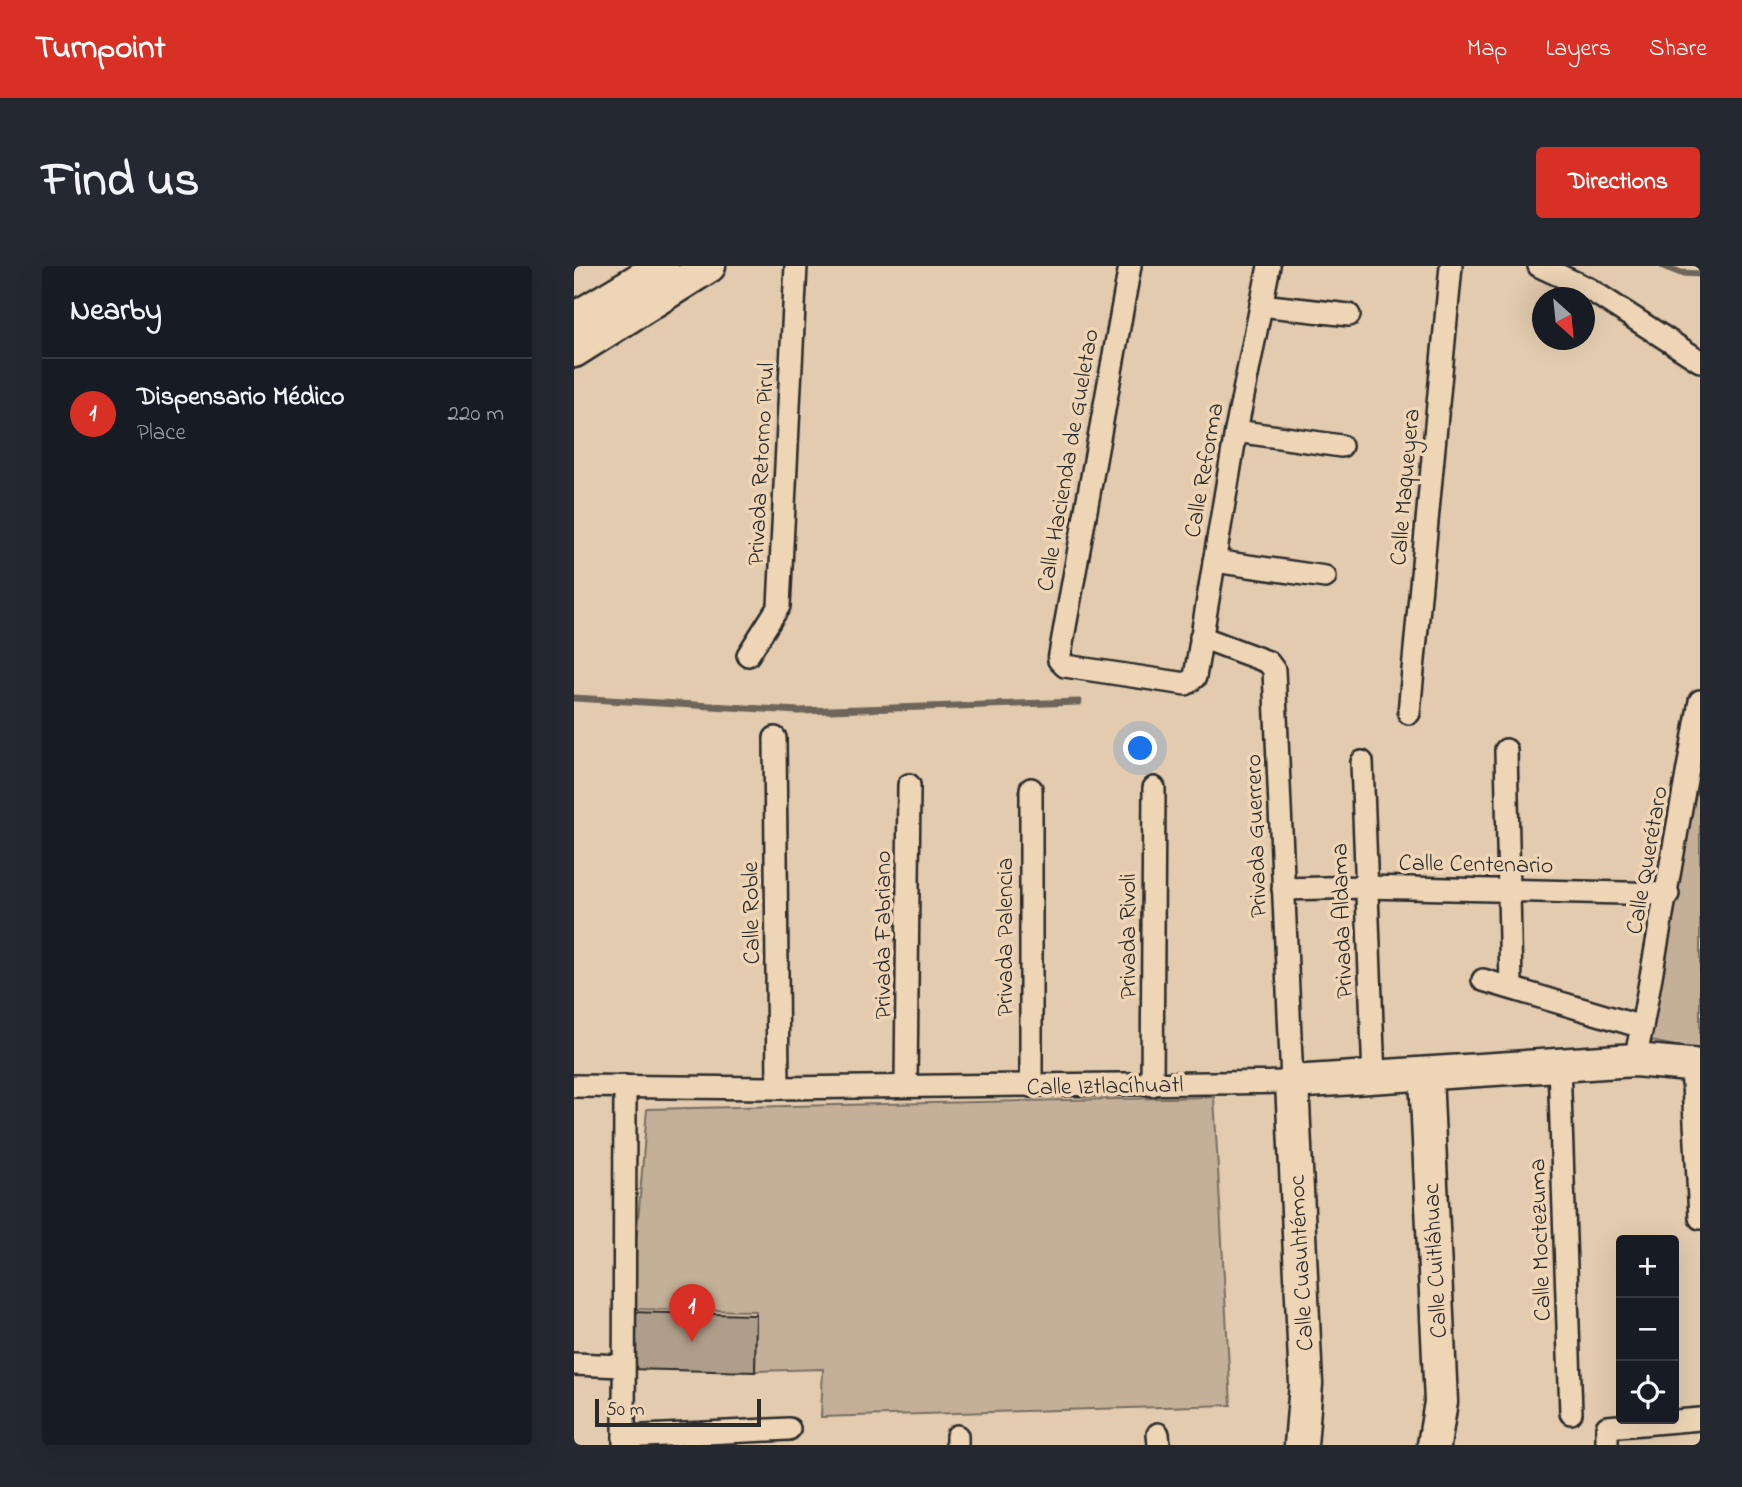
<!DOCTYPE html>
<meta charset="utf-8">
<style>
:root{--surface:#171b24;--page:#242831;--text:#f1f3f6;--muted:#9ea1a6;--line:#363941;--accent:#d93025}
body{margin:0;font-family:"Indie Flower",sans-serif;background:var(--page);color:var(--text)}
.controls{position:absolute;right:21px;bottom:21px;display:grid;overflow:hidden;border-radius:7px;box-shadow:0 7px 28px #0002}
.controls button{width:63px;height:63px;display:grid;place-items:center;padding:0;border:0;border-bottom:2px solid var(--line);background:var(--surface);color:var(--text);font:35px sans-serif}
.compass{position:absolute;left:958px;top:21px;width:63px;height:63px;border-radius:50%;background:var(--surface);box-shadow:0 7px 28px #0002;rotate:153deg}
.scale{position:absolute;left:21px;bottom:18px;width:166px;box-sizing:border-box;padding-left:7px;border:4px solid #2b2b2b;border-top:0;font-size:19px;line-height:24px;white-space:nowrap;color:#2b2b2b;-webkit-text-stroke:5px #eed5b6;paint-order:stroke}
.you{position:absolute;left:567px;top:483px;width:24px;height:24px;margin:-18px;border:5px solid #fff;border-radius:50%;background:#1a73e8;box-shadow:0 0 0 10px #1a73e833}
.badge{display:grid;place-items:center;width:46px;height:46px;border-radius:50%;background:var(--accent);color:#fff;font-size:23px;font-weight:700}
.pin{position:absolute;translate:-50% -58px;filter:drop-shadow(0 2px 4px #0008)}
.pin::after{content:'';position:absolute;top:37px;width:24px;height:21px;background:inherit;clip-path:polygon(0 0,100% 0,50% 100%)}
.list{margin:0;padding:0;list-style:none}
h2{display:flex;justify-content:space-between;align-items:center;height:91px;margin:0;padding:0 28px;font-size:30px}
h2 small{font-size:23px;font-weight:400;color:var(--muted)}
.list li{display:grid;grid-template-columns:46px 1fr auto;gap:21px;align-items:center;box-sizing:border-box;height:112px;padding:0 28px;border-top:2px solid var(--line)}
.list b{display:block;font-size:26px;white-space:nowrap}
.list p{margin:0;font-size:23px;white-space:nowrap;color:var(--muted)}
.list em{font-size:23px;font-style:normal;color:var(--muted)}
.icon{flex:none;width:38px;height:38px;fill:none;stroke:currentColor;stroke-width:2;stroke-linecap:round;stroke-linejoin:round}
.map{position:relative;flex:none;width:1126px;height:1179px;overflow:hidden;border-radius:7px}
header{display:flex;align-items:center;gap:42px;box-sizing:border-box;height:98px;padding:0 35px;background:var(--accent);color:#fff}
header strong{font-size:33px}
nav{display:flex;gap:38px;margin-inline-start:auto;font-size:24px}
.intro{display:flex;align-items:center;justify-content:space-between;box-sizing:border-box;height:168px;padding:0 42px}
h1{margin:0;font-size:49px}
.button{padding:18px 32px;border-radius:7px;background:var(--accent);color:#fff;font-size:24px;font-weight:700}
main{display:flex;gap:42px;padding:0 42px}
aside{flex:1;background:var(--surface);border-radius:7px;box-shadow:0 7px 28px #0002}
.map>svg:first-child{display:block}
.green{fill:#c4b098;stroke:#786e62;stroke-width:2}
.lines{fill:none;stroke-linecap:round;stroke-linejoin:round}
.stream{stroke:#6e655a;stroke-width:7}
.building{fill:#af9e89;stroke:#2b2b2b;stroke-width:2}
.street-casing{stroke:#2b2b2b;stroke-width:26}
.secondary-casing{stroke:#2b2b2b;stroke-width:37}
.street{stroke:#eed5b6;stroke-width:21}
.secondary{stroke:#eed5b6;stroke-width:32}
.labels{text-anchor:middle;stroke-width:7;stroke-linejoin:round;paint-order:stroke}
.street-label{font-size:24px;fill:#2b2b2b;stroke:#eed5b6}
</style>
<header>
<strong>Turnpoint</strong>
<nav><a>Map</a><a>Layers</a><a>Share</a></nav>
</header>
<div class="intro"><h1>Find us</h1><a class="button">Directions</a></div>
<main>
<aside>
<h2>Nearby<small></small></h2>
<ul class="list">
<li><span class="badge">1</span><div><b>Dispensario Médico</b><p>Place</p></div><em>220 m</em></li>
</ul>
</aside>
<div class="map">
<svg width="1126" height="1179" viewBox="0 0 1126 1179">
<rect width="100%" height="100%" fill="#e2cbae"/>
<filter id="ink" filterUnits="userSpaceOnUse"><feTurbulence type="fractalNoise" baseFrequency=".0143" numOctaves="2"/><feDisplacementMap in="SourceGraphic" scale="14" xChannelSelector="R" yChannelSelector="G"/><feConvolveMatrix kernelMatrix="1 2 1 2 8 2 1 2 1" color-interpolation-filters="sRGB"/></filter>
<g filter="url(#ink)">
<g class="green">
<path d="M1126,471V785L1068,773Z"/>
<path d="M640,831L657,1139L247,1151L249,1103L181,1105L182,1045L57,1043L73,843Z"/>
</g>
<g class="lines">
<g class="stream">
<path d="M1089,0L1107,7L1126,8"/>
<path d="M0,432L225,445L505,436"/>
</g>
</g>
<path class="building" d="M54,1046L182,1049L181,1106L53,1103Z"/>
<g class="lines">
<g class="street-casing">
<g id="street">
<path d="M556,0L485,394L491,400L612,418L621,411L662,165L695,0"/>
<path d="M965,0L1015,23L1126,95"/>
<path d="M687,39L775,49"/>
<path d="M662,165L767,180"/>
<path d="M640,295L751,311"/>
<path d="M174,389L205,340L222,0"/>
<path d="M835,447L877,0"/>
<path d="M201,472L204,822"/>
<path d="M932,484L937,720"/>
<path d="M788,496L800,812"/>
<path d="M457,523V820"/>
<path d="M709,623L792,621L1094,628"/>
<path d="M909,714L1068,761L1061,794"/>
<path d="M1068,761L1126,435"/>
<path d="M985,798L997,1147"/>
<path d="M1118,799L1126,952"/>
<path d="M332,819L335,519"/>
<path d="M578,819L580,522"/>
<path d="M0,820L204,822L718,816L700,404L694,396L627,371"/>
<path d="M0,1098L48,1100"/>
<path d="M584,1168L585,1179"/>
<path d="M50,1171L215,1163"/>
<path d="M50,1179L51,820"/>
<path d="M383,1179V1170"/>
<path d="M1033,1179V1161L1126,1153"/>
</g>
</g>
<g class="secondary-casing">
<g id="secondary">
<path d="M0,53L88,0"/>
<path d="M0,85L135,0"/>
<path d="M852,809L867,1136L860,1179"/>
<path d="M727,1179L732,1118L718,816L1061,794L1126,800"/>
</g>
</g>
<use href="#street" class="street"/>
<use href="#secondary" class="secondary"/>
</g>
</g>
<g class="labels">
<g class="street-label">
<text transform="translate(493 194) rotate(-80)" y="8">Calle Hacienda de Gueletao</text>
<text transform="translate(186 198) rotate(-87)" y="8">Privada Retorno Pirul</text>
<text transform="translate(629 204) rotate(-80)" y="8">Calle Reforma</text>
<text transform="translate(830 221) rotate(-85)" y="8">Calle Maqueyera</text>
<text transform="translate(681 570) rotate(-92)" y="8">Privada Guerrero</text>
<text transform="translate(1072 594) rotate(-80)" y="8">Calle Querétaro</text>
<text transform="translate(902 597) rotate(1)" y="8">Calle Centenario</text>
<text transform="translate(176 647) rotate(-91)" y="8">Calle Roble</text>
<text transform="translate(767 655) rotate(-92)" y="8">Privada Aldama</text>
<text transform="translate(308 669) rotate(-90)" y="8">Privada Fabriano</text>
<text transform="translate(553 670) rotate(-90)" y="8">Privada Rivoli</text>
<text transform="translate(430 671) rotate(-90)" y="8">Privada Palencia</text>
<text transform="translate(531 819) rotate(-1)" y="8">Calle Iztlacíhuatl</text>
<text transform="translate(965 974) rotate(-92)" y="8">Calle Moctezuma</text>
<text transform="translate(860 995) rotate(-93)" y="8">Calle Cuitláhuac</text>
<text transform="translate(726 997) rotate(-93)" y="8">Calle Cuauhtémoc</text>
</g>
</g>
</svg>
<div class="controls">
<button>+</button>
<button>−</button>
<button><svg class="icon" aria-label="locate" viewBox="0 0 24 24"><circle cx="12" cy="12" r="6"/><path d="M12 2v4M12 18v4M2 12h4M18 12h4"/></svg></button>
</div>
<svg class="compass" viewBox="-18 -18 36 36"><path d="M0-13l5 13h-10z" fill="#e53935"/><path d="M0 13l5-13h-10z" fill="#9ea1a6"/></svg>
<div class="scale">50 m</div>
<div class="you"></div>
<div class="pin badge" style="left:118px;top:1076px">1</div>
</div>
</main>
